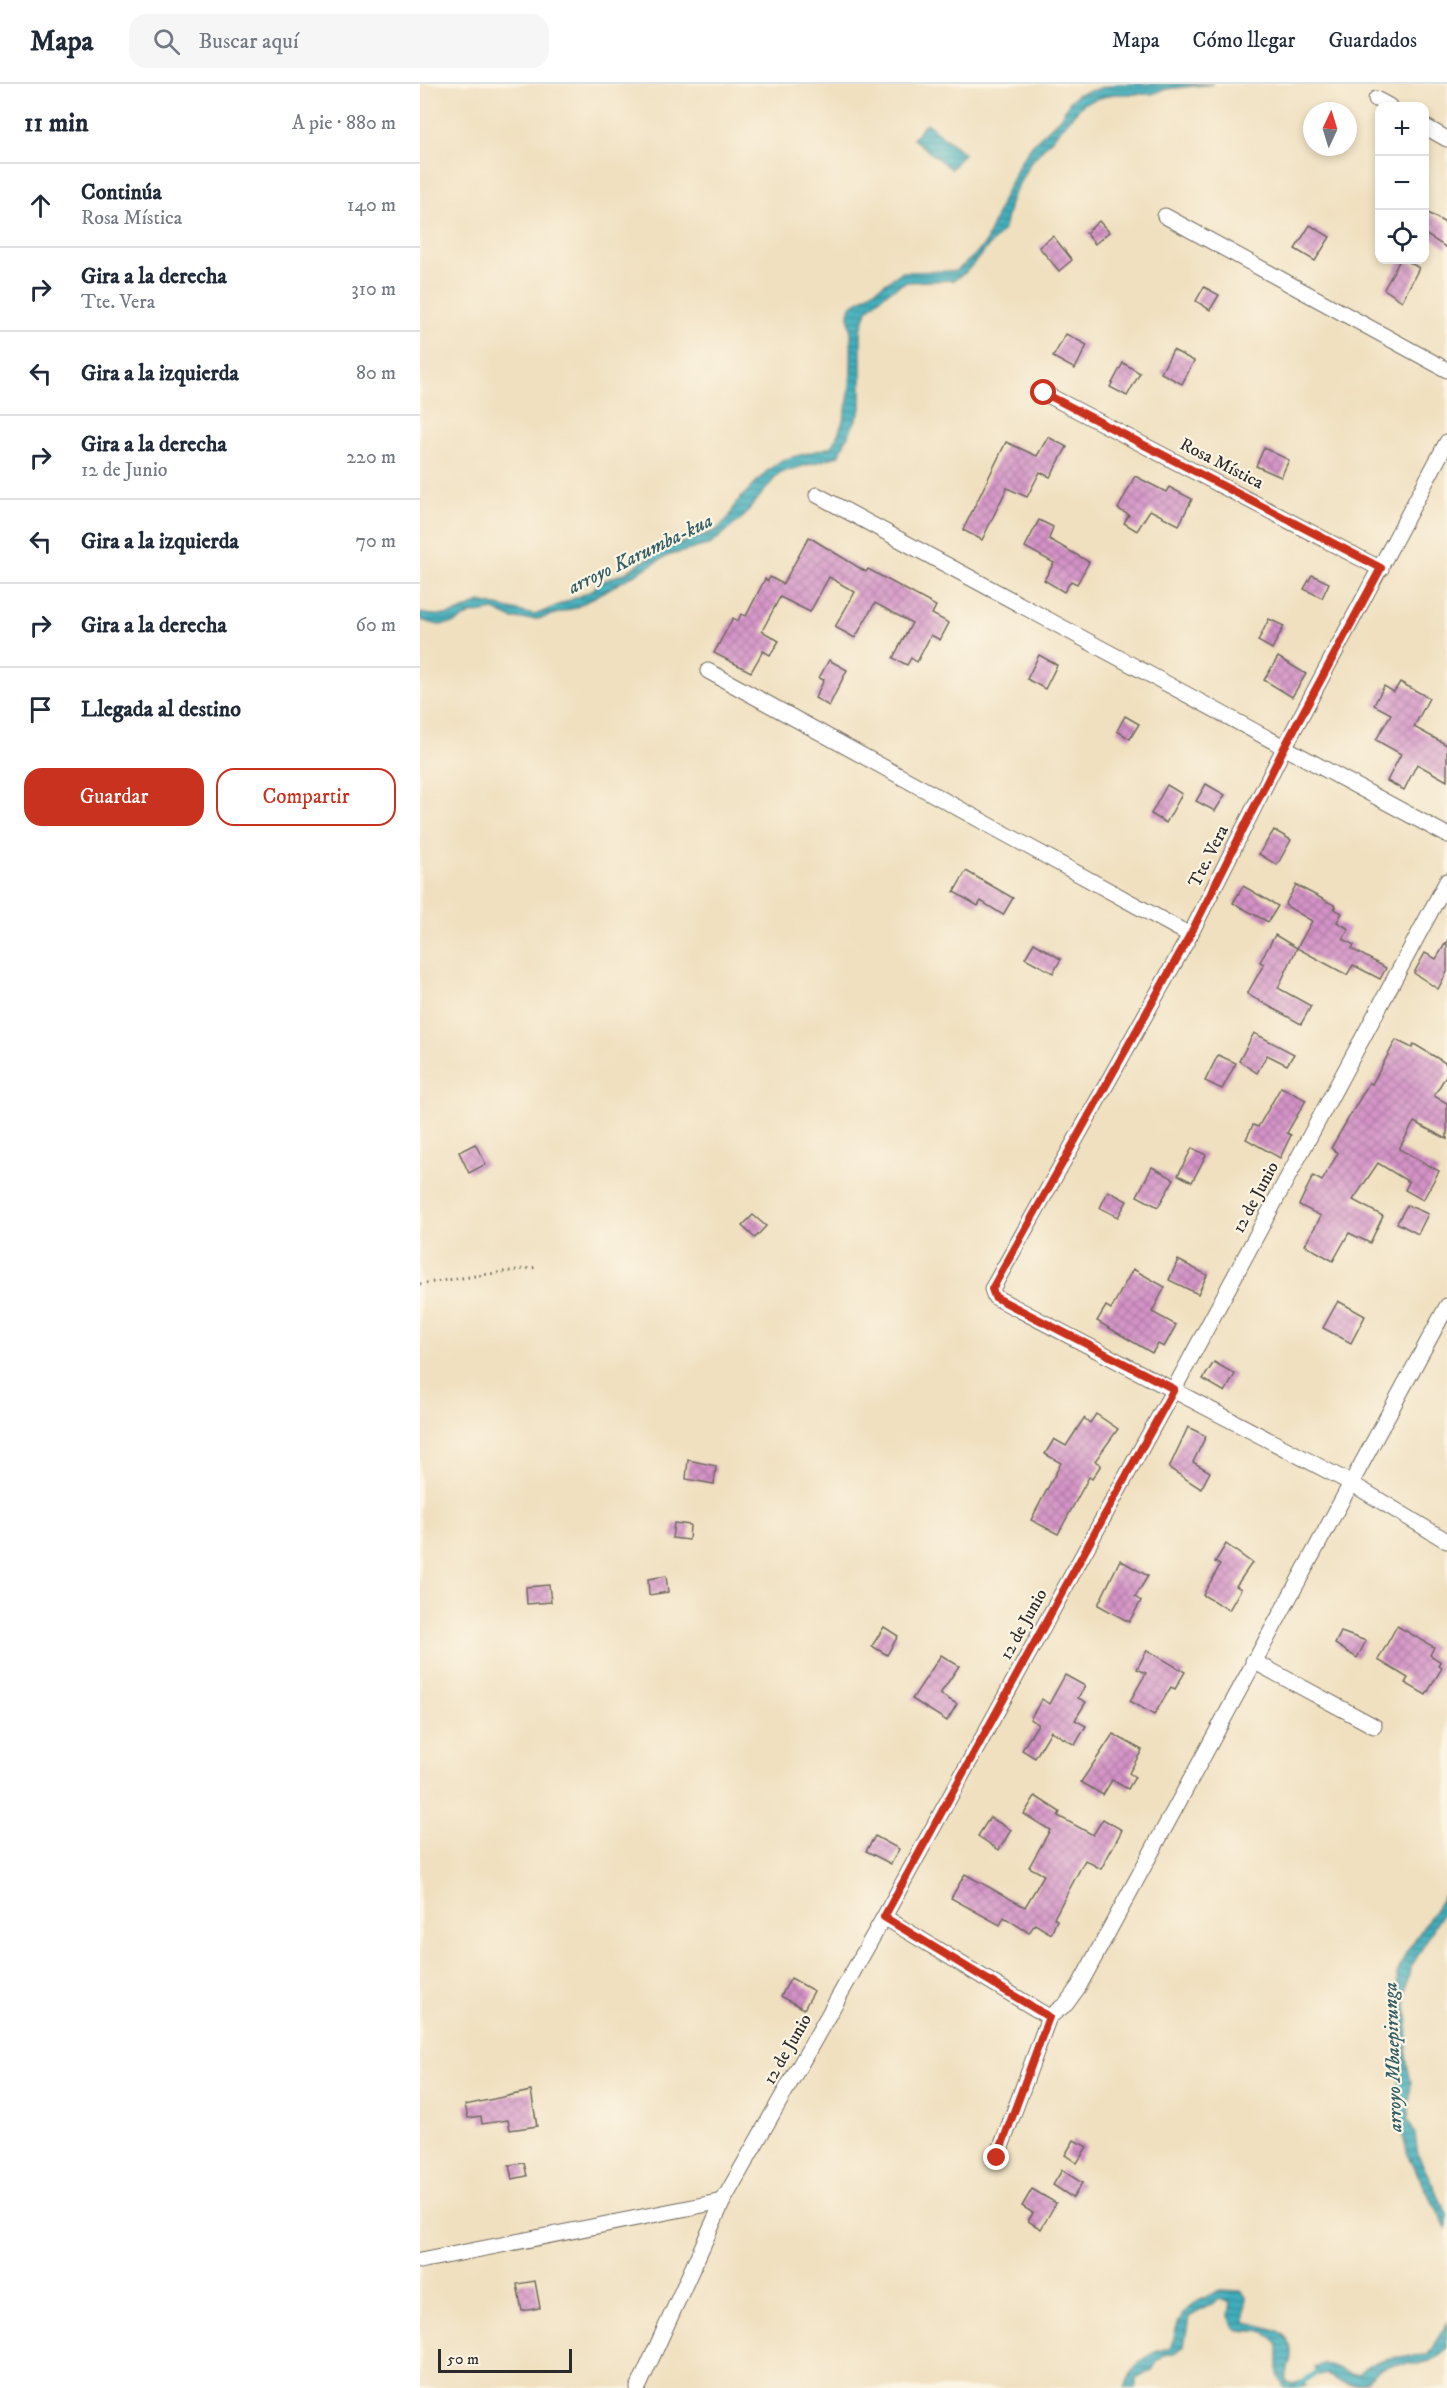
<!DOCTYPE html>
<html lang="es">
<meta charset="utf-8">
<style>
:root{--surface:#fff;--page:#f6f6f7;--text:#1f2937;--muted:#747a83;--line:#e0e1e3;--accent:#c8321e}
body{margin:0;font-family:"IM FELL DW Pica",serif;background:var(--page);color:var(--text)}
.controls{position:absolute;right:18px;top:18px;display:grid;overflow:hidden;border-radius:12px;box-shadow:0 3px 9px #0003}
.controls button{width:54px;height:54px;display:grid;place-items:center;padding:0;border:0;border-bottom:2px solid var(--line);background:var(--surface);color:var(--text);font:30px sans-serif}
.compass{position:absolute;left:883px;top:18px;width:54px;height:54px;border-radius:50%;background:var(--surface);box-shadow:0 3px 9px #0003;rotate:4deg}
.scale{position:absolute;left:18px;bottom:15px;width:134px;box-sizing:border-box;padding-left:6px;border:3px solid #2b2b2b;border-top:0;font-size:16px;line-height:21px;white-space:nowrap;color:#2b2b2b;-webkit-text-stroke:4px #fcf5e5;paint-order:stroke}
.stop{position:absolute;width:18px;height:18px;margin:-14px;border:4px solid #c8321e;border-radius:50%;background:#fff}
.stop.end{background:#c8321e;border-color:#fff;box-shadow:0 2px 6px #0008}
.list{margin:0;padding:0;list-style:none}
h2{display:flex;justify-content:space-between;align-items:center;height:78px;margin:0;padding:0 24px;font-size:26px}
h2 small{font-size:20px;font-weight:400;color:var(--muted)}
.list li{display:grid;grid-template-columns:39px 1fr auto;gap:18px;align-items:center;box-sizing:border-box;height:84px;padding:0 24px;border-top:2px solid var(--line)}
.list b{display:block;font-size:22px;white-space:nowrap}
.list p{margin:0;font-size:20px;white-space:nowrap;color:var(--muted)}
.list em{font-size:20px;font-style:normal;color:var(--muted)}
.actions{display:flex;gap:12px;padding:18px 24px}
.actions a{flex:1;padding:14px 0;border:2px solid var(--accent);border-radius:18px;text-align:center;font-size:21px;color:var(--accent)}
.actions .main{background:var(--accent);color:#fff}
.icon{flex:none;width:33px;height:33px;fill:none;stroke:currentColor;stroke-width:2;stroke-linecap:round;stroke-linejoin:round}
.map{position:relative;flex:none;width:1027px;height:2304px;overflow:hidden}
header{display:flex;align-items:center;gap:36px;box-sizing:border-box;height:84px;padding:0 30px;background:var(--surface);border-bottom:2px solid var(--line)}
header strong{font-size:28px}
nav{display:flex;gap:33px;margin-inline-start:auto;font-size:21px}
.search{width:420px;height:54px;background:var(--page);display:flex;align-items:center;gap:15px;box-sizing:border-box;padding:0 21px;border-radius:18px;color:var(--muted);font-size:22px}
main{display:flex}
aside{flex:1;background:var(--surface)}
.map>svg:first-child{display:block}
.water{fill:url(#water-rules);stroke:#356c74;stroke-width:1.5}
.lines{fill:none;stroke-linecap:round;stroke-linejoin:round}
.stream{stroke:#3faebc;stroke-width:5}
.building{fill:url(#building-cross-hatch)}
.street-casing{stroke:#706a5f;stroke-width:17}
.path{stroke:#706a5f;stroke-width:3;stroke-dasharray:1.5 4.5;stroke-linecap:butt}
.street{stroke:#fff;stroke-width:15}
.route{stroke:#c8321e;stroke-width:8}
.labels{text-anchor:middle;stroke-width:4.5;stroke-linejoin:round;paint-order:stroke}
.street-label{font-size:18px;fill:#2b2b2b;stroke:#fcf5e5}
.water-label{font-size:20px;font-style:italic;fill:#335f65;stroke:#fcf5e5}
</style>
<header>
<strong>Mapa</strong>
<div class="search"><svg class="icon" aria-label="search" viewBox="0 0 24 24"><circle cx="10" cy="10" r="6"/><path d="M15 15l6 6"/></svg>Buscar aquí</div>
<nav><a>Mapa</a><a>Cómo llegar</a><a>Guardados</a></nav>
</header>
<main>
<aside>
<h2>11 min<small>A pie · 880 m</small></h2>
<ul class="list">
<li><svg class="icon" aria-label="ahead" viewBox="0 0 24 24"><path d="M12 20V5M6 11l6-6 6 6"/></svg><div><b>Continúa</b><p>Rosa Mística</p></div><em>140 m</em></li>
<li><svg class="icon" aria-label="right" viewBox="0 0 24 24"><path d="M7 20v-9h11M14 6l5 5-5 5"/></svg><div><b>Gira a la derecha</b><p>Tte. Vera</p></div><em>310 m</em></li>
<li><svg class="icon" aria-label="left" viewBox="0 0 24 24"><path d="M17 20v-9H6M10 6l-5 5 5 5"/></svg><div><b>Gira a la izquierda</b></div><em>80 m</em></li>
<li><svg class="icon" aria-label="right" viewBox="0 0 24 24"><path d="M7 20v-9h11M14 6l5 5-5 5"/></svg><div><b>Gira a la derecha</b><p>12 de Junio</p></div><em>220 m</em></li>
<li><svg class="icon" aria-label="left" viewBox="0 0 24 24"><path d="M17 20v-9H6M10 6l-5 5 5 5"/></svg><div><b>Gira a la izquierda</b></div><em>70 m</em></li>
<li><svg class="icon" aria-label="right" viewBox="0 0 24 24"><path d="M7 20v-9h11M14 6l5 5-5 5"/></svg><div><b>Gira a la derecha</b></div><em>60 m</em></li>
<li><svg class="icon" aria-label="arrive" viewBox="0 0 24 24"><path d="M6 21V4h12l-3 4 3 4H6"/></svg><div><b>Llegada al destino</b></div></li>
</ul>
<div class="actions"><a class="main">Guardar</a><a>Compartir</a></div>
</aside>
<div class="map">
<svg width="1027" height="2304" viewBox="0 0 1027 2304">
<defs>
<pattern id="water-rules" width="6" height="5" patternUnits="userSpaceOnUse" patternTransform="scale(1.5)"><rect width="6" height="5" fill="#3faebc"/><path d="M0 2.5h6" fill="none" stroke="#358e99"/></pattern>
<pattern id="building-cross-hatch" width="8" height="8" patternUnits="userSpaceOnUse" patternTransform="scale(1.5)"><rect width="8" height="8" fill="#d493c7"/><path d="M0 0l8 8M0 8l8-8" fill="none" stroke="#ac78a2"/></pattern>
</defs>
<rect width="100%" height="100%" fill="#fcf5e5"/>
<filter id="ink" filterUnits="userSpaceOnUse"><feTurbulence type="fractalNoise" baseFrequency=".0167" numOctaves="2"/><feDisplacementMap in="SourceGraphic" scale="12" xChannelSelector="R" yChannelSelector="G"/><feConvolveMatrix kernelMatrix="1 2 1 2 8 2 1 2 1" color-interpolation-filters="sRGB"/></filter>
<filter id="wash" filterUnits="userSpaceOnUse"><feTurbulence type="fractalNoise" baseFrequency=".008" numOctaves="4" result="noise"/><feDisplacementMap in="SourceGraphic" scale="24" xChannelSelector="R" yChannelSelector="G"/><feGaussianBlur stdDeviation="1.35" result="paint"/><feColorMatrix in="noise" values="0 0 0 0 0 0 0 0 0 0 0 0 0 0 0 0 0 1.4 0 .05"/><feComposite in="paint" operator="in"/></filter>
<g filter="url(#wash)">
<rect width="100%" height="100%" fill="#f0e0c0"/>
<g class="water">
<path d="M697,0H793L747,5L731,10H693L664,19L610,79L591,115L584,145L545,189L534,196L485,198L466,209L447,226L441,246V325L418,372L359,389L322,434L291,460L247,472L155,524L118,535H93L74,526L50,530L35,539L19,541L0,536V529C27,534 36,531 60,518L115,531L169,508L181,498L207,488L239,467L297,446L310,432L316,419L347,387L362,376L411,363C432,330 432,287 431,249C430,239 427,232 431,222L482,188L536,187L553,173L565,160L584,112L602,75L613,60L641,33L650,17L658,10Z"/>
<path d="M506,39L544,69L531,85L493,55Z"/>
<path d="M1027,1807V1821L990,1885L985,1910L988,1939L986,1974L991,1998L988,2036L995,2050L998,2071L1027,2130V2145L989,2074L978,2035L980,1935L977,1890L986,1869Z"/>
<path d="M800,2206L821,2207L826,2213L825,2239C843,2242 872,2244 871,2270C871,2279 866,2288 866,2297L873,2300L881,2297L886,2302L864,2304L858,2290V2261L845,2248L818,2246L813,2242L809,2232L811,2219L800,2215L769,2233L764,2262L755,2269L745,2271L737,2278L732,2286L716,2295V2304H705C712,2281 725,2269 749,2264C755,2256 754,2251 757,2242C764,2221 782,2215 800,2206Z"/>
<path d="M1027,2239V2264C1010,2286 991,2277 968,2282C957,2284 954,2293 945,2297C931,2304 917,2298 906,2289L899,2291L895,2283C911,2274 923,2292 939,2290C957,2270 984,2273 1008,2271Z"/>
</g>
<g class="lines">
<path class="stream" d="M879,2301L903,2284"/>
</g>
<g id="blocks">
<g class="building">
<path d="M1005,127L1027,140V164L1005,150Z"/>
<path d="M679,137L689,148L675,160L666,149Z"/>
<path d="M890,141L910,153L895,177L875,165Z"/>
<path d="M633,152L652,176L639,187L619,163Z"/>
<path d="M980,176H986L999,184L982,217L964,205Z"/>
<path d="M784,203L799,211L790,226L776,217Z"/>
<path d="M646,250L667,261L655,285L633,273Z"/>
<path d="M753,266L774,277L762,300L741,289Z"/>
<path d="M703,279L720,289L707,312L690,303Z"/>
<path d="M628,353L647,363L630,393L620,388L607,413L587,404L562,456L543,446L586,358L617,372Z"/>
<path d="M844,364L869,376L861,393L836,382Z"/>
<path d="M715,392L746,408L749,403L772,415L759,441L730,426L717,447L704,439L709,431L698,425Z"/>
<path d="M619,436L633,443L629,455L669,478L657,500L651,497L644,508L624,496L634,479L605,463Z"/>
<path d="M389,453L446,488L448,485L516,522L512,530L529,539L520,556L511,551L497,578L491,574L487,581L473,574L492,539L455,519L435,554L428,550L415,543L435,508L409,493L390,528L360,513L342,547L359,557L350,571L343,567L331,588L294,569L313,534L318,537L321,530L326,532L345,495L348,497L350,493L363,500Z"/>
<path d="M892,491L909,499L902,514L884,505Z"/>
<path d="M849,535L864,542L852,565L838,557Z"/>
<path d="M619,571L637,581L625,605L607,595Z"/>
<path d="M858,573L886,590L872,613L844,596Z"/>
<path d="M409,576L427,586L409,622L395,614L404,596L399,594Z"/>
<path d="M980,598L1009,614L994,643L1027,661V697L997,680L984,706L967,697L981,670L956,656L971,630L954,621L964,602L974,608Z"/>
<path d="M705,632L719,640L710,655L697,647Z"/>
<path d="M786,700L805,711L795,727L776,717Z"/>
<path d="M747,701L762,710L746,739L731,730Z"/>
<path d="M854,746L871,756L857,781L839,770Z"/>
<path d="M546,787L593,814L583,831L561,817L558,822L534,808Z"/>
<path d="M876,801L916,822L914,825L922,829L917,838L929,845L923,855L934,861L932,865L966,884L960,895L933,881L927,891L877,864L892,837L865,821Z"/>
<path d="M823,802L858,822L848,838L813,819Z"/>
<path d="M855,851L877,864L858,904L891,922L881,940L827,910L844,880L840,878Z"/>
<path d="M1027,857V888L1018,905L994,889L1005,869L1016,875Z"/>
<path d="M614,859L641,875L633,889L605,874Z"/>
<path d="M834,949L874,970L867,981L847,971L837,989L819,977Z"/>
<path d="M976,956L992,964L994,960L1027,980V990L1014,1012L1027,1019V1055L994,1038L979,1065L1019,1087L1003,1116L985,1106L989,1098L958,1079L933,1116L963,1132L950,1159L929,1149L913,1177L885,1161L901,1132L879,1121L893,1092L902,1097L918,1069L911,1064L949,999L952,1000Z"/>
<path d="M798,971L816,979L802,1005L785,997Z"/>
<path d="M861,1003L886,1016L867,1049L871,1051L860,1074L826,1055L833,1041L838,1043Z"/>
<path d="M55,1060L66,1080L49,1089L39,1068Z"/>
<path d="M772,1064L786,1071L772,1098L758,1091Z"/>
<path d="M732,1083L754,1095L738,1123L717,1112Z"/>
<path d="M688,1107L707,1117L698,1133L680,1124Z"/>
<path d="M987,1121L1008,1130L998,1150L977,1139Z"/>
<path d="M333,1131L346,1142L335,1154L322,1142Z"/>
<path d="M758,1176L787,1191L778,1210L749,1196Z"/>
<path d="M713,1185L745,1203L732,1228L756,1241L744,1263L738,1260L732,1269L677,1237L686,1222L691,1225Z"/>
<path d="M918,1217L945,1232L931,1259L903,1244Z"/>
<path d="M794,1278L815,1290L805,1308L783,1295Z"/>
<path d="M676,1330L698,1345L675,1377L681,1381L672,1395L669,1393L638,1450L611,1436L641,1379L625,1370L634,1355L646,1362L664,1334L670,1339Z"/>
<path d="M768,1343L786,1352L773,1378L790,1388L781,1405L749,1384Z"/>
<path d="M268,1376L296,1382L294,1400L266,1395Z"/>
<path d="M254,1439L270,1441L269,1456L252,1454Z"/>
<path d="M806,1460L832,1479L816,1502L821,1505L809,1526L783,1511L800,1481L795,1478Z"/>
<path d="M700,1476L728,1492L715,1513L721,1517L709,1538L678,1521Z"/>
<path d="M246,1492L248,1508L229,1511L228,1495Z"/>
<path d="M129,1501L131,1518L107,1520L106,1503Z"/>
<path d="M977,1542L1014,1563L1010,1571L1021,1578L1019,1582L1022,1584L1006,1611L985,1599L988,1594L958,1576Z"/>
<path d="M464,1543L478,1552L467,1571L452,1562Z"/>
<path d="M921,1548L946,1557L937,1574L915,1560Z"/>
<path d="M727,1566L765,1588L755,1605L751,1603L734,1631L710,1617L726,1589L717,1585Z"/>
<path d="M521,1571L539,1582L520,1610L537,1620L527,1637L492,1615Z"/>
<path d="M645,1591L665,1602L658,1614L666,1618L655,1636L666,1642L655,1661L631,1647L615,1674L602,1666L618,1640L610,1635L622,1615L629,1620Z"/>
<path d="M693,1650L722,1666L709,1689L715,1693L708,1705L692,1696L683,1711L661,1698Z"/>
<path d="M615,1712L640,1728L638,1732L673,1751L683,1735L702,1746L681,1785L665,1776L634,1834L637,1836L631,1850L615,1840L609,1849L584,1833L580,1841L531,1814L545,1790L605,1823L624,1791L609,1783L630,1746L604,1730Z"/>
<path d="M570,1733L591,1746L579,1766L558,1752Z"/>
<path d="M455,1752L479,1765L471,1780L446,1767Z"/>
<path d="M371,1894L394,1907L384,1925L361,1912Z"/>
<path d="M111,2007L117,2042L90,2046L88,2036L62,2040L61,2032L48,2034L45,2021Z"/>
<path d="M654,2056L667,2063L657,2079L645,2071Z"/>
<path d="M104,2079L107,2092L92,2095L89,2081Z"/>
<path d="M642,2086L662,2099L653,2114L633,2101Z"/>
<path d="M612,2105L636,2119L621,2145L608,2137L613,2129L602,2122Z"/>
<path d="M115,2197L120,2224L102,2227L97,2200Z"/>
</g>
</g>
</g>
<g filter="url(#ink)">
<use href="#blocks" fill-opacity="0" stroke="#706a5f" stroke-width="1.5"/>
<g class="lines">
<g class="street-casing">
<g id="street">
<path d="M956,15L969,22"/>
<path d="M1004,42L1027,55"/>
<path d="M745,132L1027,286"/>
<path d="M624,309L961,485"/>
<path d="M1027,358L864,664L770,851L572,1205L575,1213L929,1398L1027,1457"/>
<path d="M397,411L1027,751"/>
<path d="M288,587L770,851"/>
<path d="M833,1577L954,1642"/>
<path d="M464,1833L629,1933"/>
<path d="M577,2074L629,1933L646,1920L659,1902L1027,1222"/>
<path d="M0,2177L303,2117"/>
<path d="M218,2304L303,2117L464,1833L754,1305L1027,797"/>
</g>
</g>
<path class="path" d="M0,1200L118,1183"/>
<use href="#street" class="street"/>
</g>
</g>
<g class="lines" filter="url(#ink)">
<path class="route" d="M577,2074L629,1933L464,1833L754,1305L575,1213L572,1205L770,851L864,664L961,484L624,309"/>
</g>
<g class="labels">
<g class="street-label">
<text transform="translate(802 379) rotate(27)" y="6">Rosa Mística</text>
<text transform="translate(788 772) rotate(-63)" y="6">Tte. Vera</text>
<text transform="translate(835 1113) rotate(-62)" y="6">12 de Junio</text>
<text transform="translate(603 1540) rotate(-61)" y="6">12 de Junio</text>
<text transform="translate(367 1965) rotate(-60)" y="6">12 de Junio</text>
</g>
<g class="water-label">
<text transform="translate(220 469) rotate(-26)" y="7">arroyo Karumba-kua</text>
<text transform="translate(972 1973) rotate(-92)" y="7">arroyo Mbaepirunga</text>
</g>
</g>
</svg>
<div class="controls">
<button>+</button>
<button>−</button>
<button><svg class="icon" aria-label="locate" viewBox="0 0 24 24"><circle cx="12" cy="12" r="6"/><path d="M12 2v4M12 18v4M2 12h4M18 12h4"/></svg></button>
</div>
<svg class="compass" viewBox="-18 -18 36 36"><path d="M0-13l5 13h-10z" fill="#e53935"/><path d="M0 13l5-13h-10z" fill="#747a83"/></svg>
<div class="scale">50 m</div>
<div class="stop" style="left:624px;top:309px"></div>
<div class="stop end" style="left:577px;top:2074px"></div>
</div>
</main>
